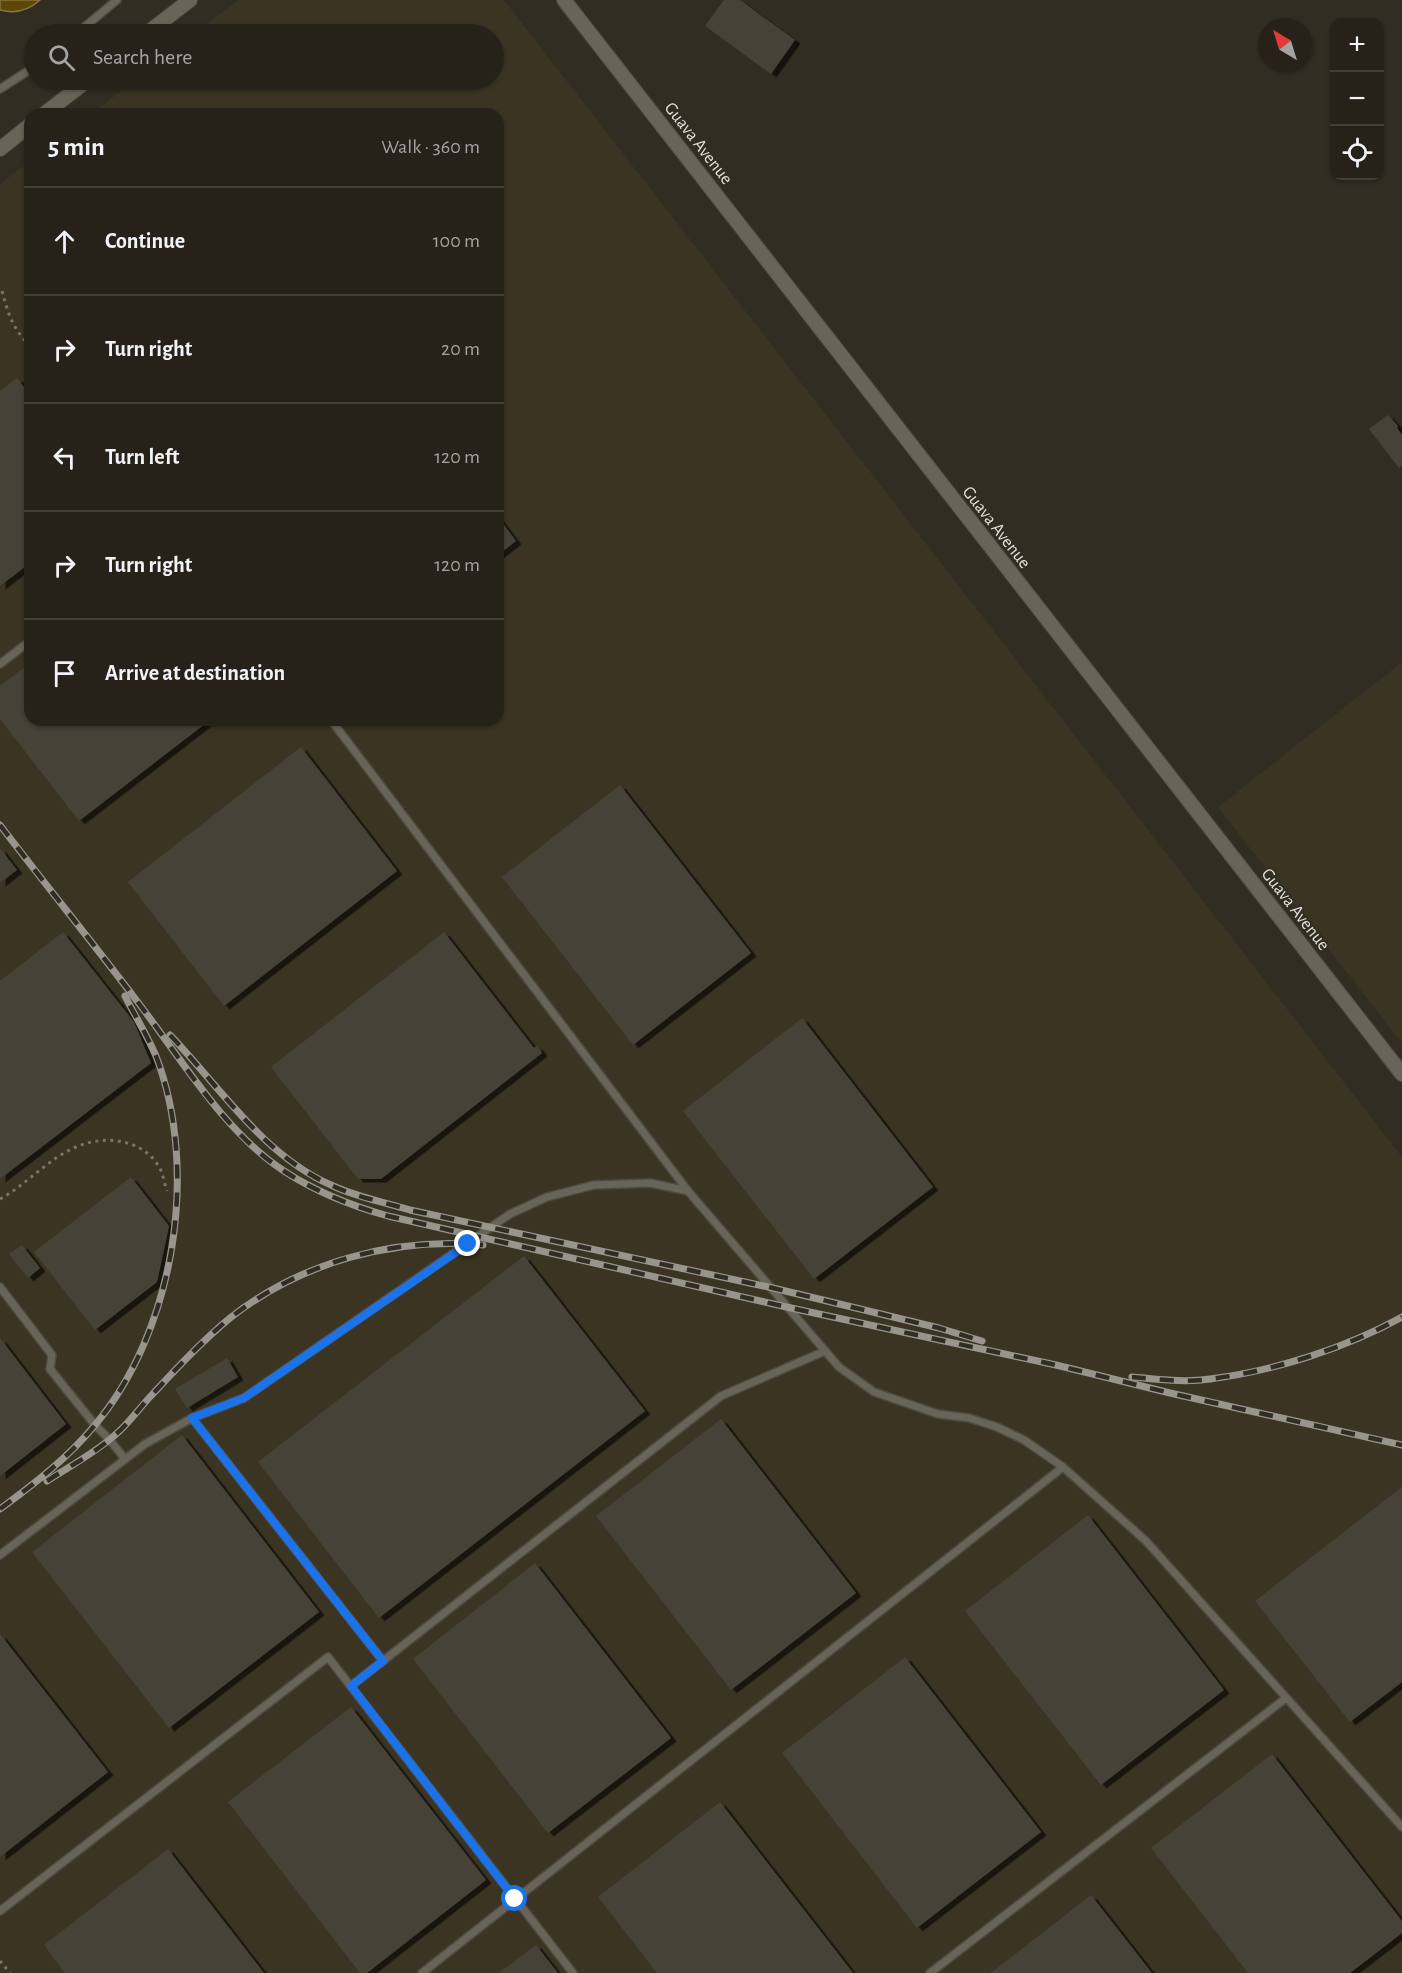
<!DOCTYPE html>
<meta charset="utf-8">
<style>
:root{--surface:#26221a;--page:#2e2a23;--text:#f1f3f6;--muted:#a4a4a2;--line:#423f39}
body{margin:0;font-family:"Alegreya Sans",sans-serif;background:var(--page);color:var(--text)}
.controls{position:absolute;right:18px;top:18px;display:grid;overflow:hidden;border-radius:12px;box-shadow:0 2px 4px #0004}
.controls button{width:54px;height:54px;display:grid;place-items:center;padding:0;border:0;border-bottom:2px solid var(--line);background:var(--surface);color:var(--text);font:30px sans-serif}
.compass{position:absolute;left:1258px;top:18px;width:54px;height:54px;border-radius:50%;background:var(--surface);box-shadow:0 2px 4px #0004;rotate:322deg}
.stop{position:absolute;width:18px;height:18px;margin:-14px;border:4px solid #1a73e8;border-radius:50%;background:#fff}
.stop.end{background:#1a73e8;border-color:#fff;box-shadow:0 2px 6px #0008}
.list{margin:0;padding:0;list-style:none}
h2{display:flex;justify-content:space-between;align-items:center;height:78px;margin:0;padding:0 24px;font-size:26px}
h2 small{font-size:20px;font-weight:400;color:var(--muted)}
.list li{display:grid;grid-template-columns:39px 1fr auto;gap:18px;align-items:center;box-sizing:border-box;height:108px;padding:0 24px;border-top:2px solid var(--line)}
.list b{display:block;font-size:22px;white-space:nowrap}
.list em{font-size:20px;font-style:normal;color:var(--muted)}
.icon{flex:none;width:33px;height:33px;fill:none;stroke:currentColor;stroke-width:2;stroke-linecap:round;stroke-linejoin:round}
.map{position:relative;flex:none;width:1402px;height:1973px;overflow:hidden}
.search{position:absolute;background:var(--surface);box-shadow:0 2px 4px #0004;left:24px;top:24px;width:480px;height:66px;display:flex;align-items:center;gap:15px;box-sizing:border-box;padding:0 21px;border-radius:33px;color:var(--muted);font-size:22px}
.panel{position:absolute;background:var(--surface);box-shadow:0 2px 4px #0004;left:24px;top:108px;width:480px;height:618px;border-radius:18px}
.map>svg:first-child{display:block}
.built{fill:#3b3423}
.water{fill:#5e4604;stroke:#867444;stroke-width:1.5}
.building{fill:#474237;filter:url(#shadow)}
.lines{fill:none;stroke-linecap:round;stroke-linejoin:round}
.lane-casing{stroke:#4e4a41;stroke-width:10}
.street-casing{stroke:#4e4a41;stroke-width:16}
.path{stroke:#79746c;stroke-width:3;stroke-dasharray:3 4.5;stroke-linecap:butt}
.lane{stroke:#696458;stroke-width:7}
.street{stroke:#696458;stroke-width:14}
.rail-casing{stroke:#99958d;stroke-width:7}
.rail{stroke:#322d23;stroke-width:4.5;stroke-dasharray:14;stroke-linecap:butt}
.route{stroke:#1a73e8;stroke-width:8}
.labels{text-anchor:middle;stroke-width:4.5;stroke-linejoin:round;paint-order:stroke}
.street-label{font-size:18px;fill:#e2dfd8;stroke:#322d23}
</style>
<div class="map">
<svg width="1402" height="1973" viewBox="0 0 1402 1973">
<defs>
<filter id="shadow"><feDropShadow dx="5.5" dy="3.5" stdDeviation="0" flood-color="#0009"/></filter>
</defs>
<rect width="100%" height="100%" fill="#322d23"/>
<g class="built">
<path d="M238,0H504L1402,1157V1973H0V184L30,161V720H498V114H91L135,80H494V34H194Z"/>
<path d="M1402,662V1043L1218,807Z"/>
</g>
<path class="water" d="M0,0H40C28,11 15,14 0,10Z"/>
<g class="building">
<path d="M724,0H740L795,40L771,74L705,26Z"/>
<path d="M17,378L30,395V563L0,586V391Z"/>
<path d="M1388,415L1398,426L1397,428L1402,435V466L1399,468L1369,429Z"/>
<path d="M498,517L516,541L498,555Z"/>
<path d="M30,663V720H210L79,821L0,719V686Z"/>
<path d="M301,747L397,871L224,1006L128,882Z"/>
<path d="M620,785L751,953L633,1045L502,877Z"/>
<path d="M0,848L17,870L0,883Z"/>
<path d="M63,932L134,1022L151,1063L0,1179V981Z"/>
<path d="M444,932L534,1048L537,1046L542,1053L381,1179H358L271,1067Z"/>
<path d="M802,1018L933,1187L814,1279L683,1111Z"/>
<path d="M131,1177L169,1226L157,1282L95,1330L34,1252Z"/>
<path d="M22,1245L40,1268L28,1278L9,1254Z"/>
<path d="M524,1256L645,1411L379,1618L258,1462Z"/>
<path d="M0,1338L66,1424L0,1476Z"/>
<path d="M227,1358L238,1377L187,1408L175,1389Z"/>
<path d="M721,1419L856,1593L731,1690L596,1516Z"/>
<path d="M182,1435L319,1612L169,1728L32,1552Z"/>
<path d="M1402,1487V1682L1350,1722L1255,1601Z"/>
<path d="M1088,1515L1224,1690L1101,1785L965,1611Z"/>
<path d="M535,1563L671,1738L548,1833L413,1659Z"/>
<path d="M0,1634L108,1772L0,1857Z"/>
<path d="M905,1657L1041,1832L917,1928L782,1753Z"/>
<path d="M351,1707L486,1880L367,1973H360L228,1802Z"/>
<path d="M1272,1754L1402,1921V1933L1350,1973H1248L1151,1848Z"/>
<path d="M720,1802L853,1973H657L598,1897Z"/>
<path d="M168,1849L264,1973H65L44,1945Z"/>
<path d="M1091,1895L1152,1973H991Z"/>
<path d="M536,1945L558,1973H499Z"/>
</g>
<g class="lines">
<g class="lane-casing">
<g id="lane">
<path d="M76,34L117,0"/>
<path d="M0,89L34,67"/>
<path d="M0,664L30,641"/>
<path d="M331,720L688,1191L839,1367L874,1392L938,1414L969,1418L997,1427L1024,1440L1063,1467L1146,1541L1402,1827"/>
<path d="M0,1287L52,1355L50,1369L95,1425L109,1439L125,1459"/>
<path d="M192,1418L383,1661"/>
<path d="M0,1555L145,1444L192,1418L244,1398L510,1214L547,1197L594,1185L650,1183L688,1191"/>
<path d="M351,1686L721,1396L825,1351"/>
<path d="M0,1911L328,1657L573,1973"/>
<path d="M422,1973L1063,1467"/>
<path d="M930,1973L1286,1698"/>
</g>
</g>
<g class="street-casing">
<g id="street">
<path d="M564,0L1402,1074"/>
<path d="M146,34L190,0"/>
<path d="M44,114L88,80"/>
<path d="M0,149L30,125"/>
</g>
</g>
<g class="path">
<path d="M2,291C9,316 12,327 30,346"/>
<path d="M0,1199C26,1185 48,1159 76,1147C103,1135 140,1138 158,1165C163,1172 164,1183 167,1191"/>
<path d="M0,1961L10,1973"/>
</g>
<use href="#lane" class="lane"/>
<use href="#street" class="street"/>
<g class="rail-casing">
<g id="rail">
<path d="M0,825C45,884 92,942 137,1001C180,1057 225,1133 284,1171C316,1192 352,1206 388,1216L791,1308L1056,1365L1170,1393L1402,1445"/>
<path d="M170,1035C220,1087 263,1155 331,1185C356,1197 384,1202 410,1210L773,1288L939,1328L982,1341"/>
<path d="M1132,1377C1157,1379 1184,1383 1210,1379C1274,1371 1346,1348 1402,1317"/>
<path d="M47,1481C70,1466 95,1453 115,1435C128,1424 138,1410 149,1398C175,1370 201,1342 230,1318C301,1262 394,1237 483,1245"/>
<path d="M0,1509C34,1484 68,1458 95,1425C174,1331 200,1171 156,1056C147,1035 135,1016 125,996"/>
</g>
</g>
<use href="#rail" class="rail"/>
</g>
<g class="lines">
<path class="route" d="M468,1244L244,1398L192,1418L383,1661L351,1686L515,1899"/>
</g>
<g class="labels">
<g class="street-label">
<text transform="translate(699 143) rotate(52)" y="6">Guava Avenue</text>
<text transform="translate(997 527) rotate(52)" y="6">Guava Avenue</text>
<text transform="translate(1296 909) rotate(52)" y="6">Guava Avenue</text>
</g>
</g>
</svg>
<div class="controls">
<button>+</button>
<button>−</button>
<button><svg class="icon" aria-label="locate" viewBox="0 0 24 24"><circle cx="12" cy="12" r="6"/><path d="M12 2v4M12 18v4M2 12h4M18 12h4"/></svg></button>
</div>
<svg class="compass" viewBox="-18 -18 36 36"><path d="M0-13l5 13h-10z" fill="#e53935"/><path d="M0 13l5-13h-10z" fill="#a4a4a2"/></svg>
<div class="stop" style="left:515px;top:1899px"></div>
<div class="stop end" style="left:468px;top:1244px"></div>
<div class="search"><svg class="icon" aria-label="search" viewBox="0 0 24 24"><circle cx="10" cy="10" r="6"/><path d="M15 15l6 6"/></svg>Search here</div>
<section class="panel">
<h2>5 min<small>Walk · 360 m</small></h2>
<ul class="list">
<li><svg class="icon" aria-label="ahead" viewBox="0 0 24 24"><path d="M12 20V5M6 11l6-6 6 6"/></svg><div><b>Continue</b></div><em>100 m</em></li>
<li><svg class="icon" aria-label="right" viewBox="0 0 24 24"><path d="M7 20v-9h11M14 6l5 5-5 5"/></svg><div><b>Turn right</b></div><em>20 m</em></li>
<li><svg class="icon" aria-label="left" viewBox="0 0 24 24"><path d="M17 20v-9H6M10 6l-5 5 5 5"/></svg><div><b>Turn left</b></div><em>120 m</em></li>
<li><svg class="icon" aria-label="right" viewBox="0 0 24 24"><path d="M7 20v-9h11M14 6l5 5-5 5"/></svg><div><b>Turn right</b></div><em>120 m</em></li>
<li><svg class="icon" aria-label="arrive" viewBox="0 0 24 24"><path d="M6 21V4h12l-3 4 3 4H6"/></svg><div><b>Arrive at destination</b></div></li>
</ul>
</section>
</div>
